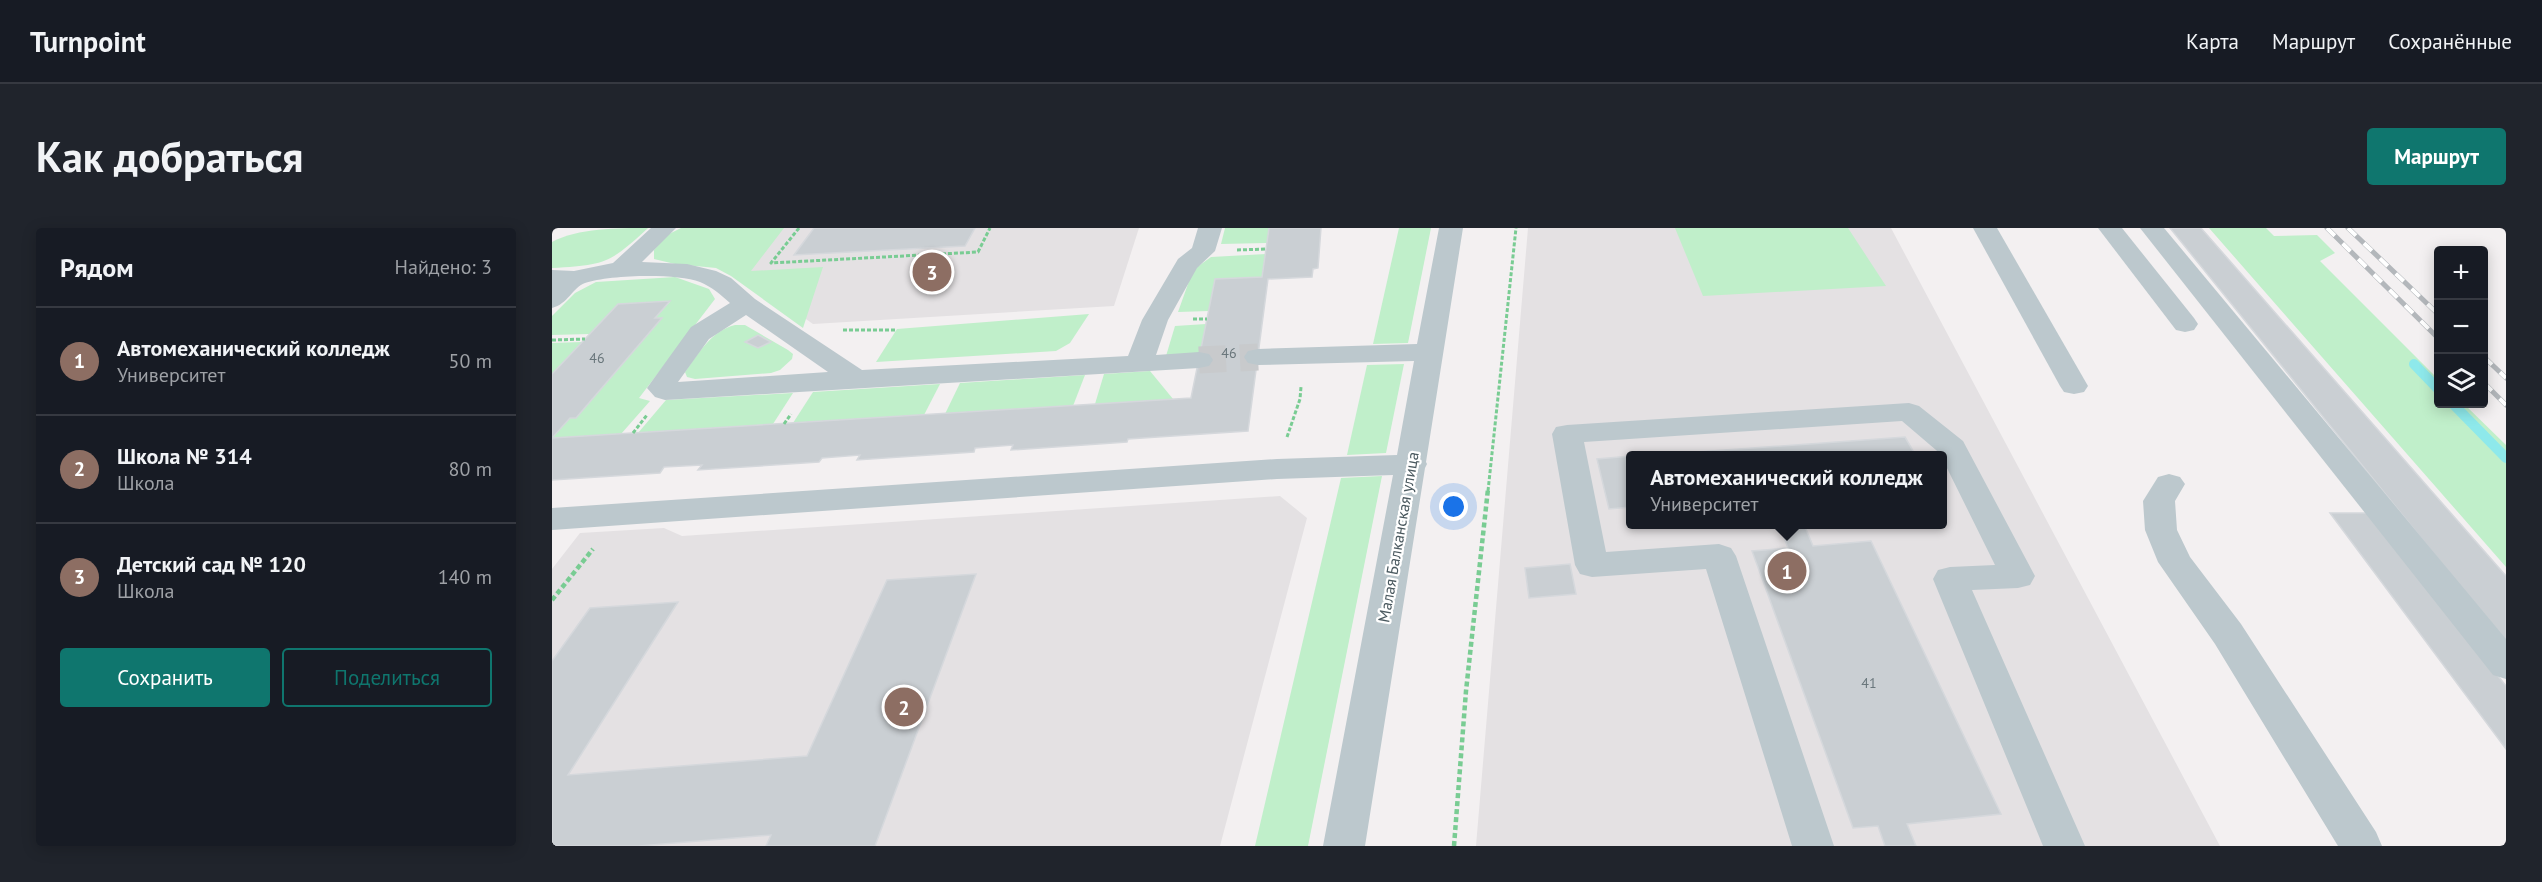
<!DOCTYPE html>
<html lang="ru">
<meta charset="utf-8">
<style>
:root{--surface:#171b24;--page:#20242c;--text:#f1f3f6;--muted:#9ea1a6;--line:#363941;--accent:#0f766e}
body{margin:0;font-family:"PT Sans",sans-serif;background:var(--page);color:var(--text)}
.controls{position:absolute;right:18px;top:18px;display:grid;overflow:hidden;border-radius:6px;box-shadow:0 3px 15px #0003}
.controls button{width:54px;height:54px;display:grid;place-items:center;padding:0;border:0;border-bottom:2px solid var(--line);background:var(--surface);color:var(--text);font:30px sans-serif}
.you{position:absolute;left:902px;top:279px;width:21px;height:21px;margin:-15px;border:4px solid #fff;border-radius:50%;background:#1a73e8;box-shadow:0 0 0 9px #1a73e833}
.badge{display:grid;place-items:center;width:39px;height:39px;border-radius:50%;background:var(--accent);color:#fff;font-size:20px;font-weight:700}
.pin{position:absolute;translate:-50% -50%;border:3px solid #fff;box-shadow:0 2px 6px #0006}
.popup{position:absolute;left:1074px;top:223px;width:321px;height:78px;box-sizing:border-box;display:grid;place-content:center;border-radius:6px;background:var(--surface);filter:drop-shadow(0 2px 4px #0005);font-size:20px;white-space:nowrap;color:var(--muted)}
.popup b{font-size:22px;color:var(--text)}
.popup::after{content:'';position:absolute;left:50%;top:100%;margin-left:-12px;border:12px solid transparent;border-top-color:var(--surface)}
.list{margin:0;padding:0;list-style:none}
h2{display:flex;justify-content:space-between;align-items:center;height:78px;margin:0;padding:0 24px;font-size:26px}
h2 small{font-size:20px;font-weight:400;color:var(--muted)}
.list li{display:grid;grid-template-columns:39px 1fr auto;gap:18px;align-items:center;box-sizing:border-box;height:108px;padding:0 24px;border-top:2px solid var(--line)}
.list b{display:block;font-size:22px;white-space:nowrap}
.list p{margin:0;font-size:20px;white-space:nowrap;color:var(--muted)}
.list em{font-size:20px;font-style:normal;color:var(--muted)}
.actions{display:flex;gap:12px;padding:18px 24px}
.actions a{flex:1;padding:14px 0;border:2px solid var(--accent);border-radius:6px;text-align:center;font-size:21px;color:var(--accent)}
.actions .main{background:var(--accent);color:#fff}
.icon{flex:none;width:33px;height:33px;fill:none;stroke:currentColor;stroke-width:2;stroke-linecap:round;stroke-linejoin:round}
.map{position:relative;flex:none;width:1954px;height:618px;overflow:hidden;border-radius:6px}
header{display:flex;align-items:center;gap:36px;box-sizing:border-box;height:84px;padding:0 30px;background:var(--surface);border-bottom:2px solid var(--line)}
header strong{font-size:28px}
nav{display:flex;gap:33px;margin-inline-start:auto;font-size:21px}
.intro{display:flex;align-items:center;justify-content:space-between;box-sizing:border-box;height:144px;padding:0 36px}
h1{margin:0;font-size:42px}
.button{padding:15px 27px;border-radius:6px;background:var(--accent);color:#fff;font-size:21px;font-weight:700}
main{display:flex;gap:36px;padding:0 36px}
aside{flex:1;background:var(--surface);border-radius:6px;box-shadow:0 3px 15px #0003}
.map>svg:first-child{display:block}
.education{fill:#e4e1e3;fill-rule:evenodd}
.green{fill:#c0efca}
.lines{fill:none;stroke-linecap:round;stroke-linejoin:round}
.stream{stroke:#8ee9eb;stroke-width:10}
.building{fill:#cacfd3;stroke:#d5d8dc;stroke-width:1.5}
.minor-tunnel{stroke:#c8cacc;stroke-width:27;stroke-dasharray:27 14;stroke-linecap:butt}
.path-far1{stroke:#79cc93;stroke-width:3;stroke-dasharray:4 2;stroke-linecap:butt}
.path{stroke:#79cc93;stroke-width:4.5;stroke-dasharray:5 3;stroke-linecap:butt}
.minor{fill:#bcc8cd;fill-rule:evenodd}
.rail-casing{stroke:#b3b7bb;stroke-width:5}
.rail{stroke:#fff;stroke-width:4;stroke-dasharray:11;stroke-linecap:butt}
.labels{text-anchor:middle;stroke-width:4.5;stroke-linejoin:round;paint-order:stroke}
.number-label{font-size:14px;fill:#69767b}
.street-label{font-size:16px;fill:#49585e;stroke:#fff}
</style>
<header>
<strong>Turnpoint</strong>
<nav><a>Карта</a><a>Маршрут</a><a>Сохранённые</a></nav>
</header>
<div class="intro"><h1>Как добраться</h1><a class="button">Маршрут</a></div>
<main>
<aside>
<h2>Рядом<small>Найдено: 3</small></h2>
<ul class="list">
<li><span class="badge" style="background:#8d6e63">1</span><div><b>Автомеханический колледж</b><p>Университет</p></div><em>50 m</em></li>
<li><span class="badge" style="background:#8d6e63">2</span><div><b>Школа № 314</b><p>Школа</p></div><em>80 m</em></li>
<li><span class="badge" style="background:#8d6e63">3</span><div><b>Детский сад № 120</b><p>Школа</p></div><em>140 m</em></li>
</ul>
<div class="actions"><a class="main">Сохранить</a><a>Поделиться</a></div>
</aside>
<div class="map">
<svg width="1954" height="618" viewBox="0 0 1954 618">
<rect width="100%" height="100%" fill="#f3f0f1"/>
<g class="education">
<path d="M150,0H587L562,78L261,96L140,11Z"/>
<path d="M976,0H1339L1668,618H924ZM1079,228H1391V296H1079Z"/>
<path d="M728,268L755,290L668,618H0V341L28,305L112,300L130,308Z"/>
</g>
<g class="green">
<path d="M96,0C57,36 53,37 0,40V14C25,0 67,0 96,0Z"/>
<path d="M129,0H232L199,43L271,39L251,100L179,48L164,40L123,36L102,31V22L115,7Z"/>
<path d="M673,0H717L715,15L669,16Z"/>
<path d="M847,0H879L856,115L821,116Z"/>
<path d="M1123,0H1296L1334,58L1151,68Z"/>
<path d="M1657,0H1714L1722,8L1765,7L1783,25L1768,33L1886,151V176H1912L1954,217V339Z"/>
<path d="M714,26L710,49L663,51L657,83L626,84L641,42L659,29Z"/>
<path d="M123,49L157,61L163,71L87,170L98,173L69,206L0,210L18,190H24L109,91L103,90L118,74L66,76L38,106L0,107V88L23,65L44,54Z"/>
<path d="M537,86L518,115L504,123L324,134L345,101Z"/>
<path d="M654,96L648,127L614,128L623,98Z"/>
<path d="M183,97H193L236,122L241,126L240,131L228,142L219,145L143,151L135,149L133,144C147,125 159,103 183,97Z"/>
<path d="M30,114L0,146V115Z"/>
<path d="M852,136L834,225L795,227L815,137Z"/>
<path d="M598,143L621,171L543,176L552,146Z"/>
<path d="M533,147L521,178L393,186L408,155Z"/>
<path d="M388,156L372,187L241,195L261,164Z"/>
<path d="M241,165L221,196L86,205L114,172Z"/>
<path d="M830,248L756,618H703L789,250Z"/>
</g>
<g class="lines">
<g class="stream">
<path d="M1862,136L1886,161"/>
<path d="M1901,176L1954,230"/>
</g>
</g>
<g class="building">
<path d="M262,0H423L413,18L242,27Z"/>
<path d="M717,0H769L766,40L761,41L760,49L716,51L696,203L576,211L575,214L459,222L461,217L423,220L422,224L305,232L308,227L270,230L267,234L146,242L150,237L112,239L108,245L0,252V210L639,170L663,51L710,49Z"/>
<path d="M1618,0H1649L1954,348V415Z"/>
<path d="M118,73L103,90H110L24,190H18L0,210V146L66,76Z"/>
<path d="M206,107L219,114L206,120L193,114Z"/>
<path d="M1353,209L1364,228H1089Z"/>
<path d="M1079,228V279L1057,281L1045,231Z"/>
<path d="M1778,285H1818L1954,458V521Z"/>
<path d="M1227,296H1252L1261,318L1319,313L1449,586L1355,596L1364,618H1333L1326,598L1301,600L1200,323L1236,320Z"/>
<path d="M1018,336L1024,366L977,370L973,340Z"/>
<path d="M424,346L323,618H214L219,607L87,618H0V433L38,380L126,374L16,547L255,528L335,352Z"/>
</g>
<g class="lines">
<path class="minor-tunnel" d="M647,132L706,129"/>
<g class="path-far1">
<path d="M247,0L219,35L426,24L438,0"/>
<path d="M685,22L714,21"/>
<path d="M641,91H655"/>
<path d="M291,102H344"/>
<path d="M0,112L33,111"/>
<path d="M232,196L239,186"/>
<path d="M81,205L95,187"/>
<path d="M735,209L748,171L749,159"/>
<path d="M936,263L964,0"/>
</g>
<g class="path">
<path d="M0,372L41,321"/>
<path d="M902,618L914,463L936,261"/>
</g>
<g class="minor">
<path d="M99,0H124L90,34L135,36L164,43L179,50L203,71L310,142L576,128L590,92L626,31L640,20L646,0H670L663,23L645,40L616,92L604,127L647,124L657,126L661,132L657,138L647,140L113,172L103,169L95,160L139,99L178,75C168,66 160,59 148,54C124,45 57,47 33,55C20,60 16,76 0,80V42L22,43L61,35ZM194,87L276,144L126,154L157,111Z"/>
<path d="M887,0H911L874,234L875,236L873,240L813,618H771L841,247L725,251L0,302V280L725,231L845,227L862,133L706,137L696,135L692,129L696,123L706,121L865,116Z"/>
<path d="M1421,0H1445L1536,158L1532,164L1522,166L1512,164L1508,158Z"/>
<path d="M1546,0H1570L1642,90L1646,96L1642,102L1633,104L1624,102Z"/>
<path d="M1588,0H1612L1954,411V451L1941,447Z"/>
<path d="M1357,175L1367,178L1411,213L1483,348L1478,357L1466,360L1420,362L1533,618H1491L1381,351L1386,342L1398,339L1443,337L1391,232V228L1350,193L1032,214L1054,324L1167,316L1179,320L1184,328L1282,618H1240L1154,341L1040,349L1028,346L1023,337L1000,206L1004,199L1015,197Z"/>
<path d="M1617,246L1628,249L1633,256L1623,273L1625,302L1638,329L1689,396L1824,604L1830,618H1786L1663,416L1606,334L1593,302L1591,273L1606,249Z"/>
</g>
<g class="rail-casing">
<g id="rail">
<path d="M1775,0L1886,110"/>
<path d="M1796,0L1886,86"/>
<path d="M1932,129L1954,150"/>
<path d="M1932,155L1954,177"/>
</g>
</g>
<use href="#rail" class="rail"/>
</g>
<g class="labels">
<g class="number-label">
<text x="677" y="130">46</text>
<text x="45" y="135">46</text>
<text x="1317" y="460">41</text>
</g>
<g class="street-label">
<text transform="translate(846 309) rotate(-80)" y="6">Малая Балканская улица</text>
</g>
</g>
</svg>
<div class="controls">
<button>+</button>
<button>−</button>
<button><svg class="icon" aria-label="layers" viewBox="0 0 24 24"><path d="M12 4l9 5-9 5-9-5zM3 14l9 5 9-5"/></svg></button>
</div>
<div class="you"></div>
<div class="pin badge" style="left:1235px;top:343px;background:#8d6e63">1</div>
<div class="popup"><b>Автомеханический колледж</b>Университет</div>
<div class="pin badge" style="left:352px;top:479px;background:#8d6e63">2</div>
<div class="pin badge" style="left:380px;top:44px;background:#8d6e63">3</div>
</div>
</main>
